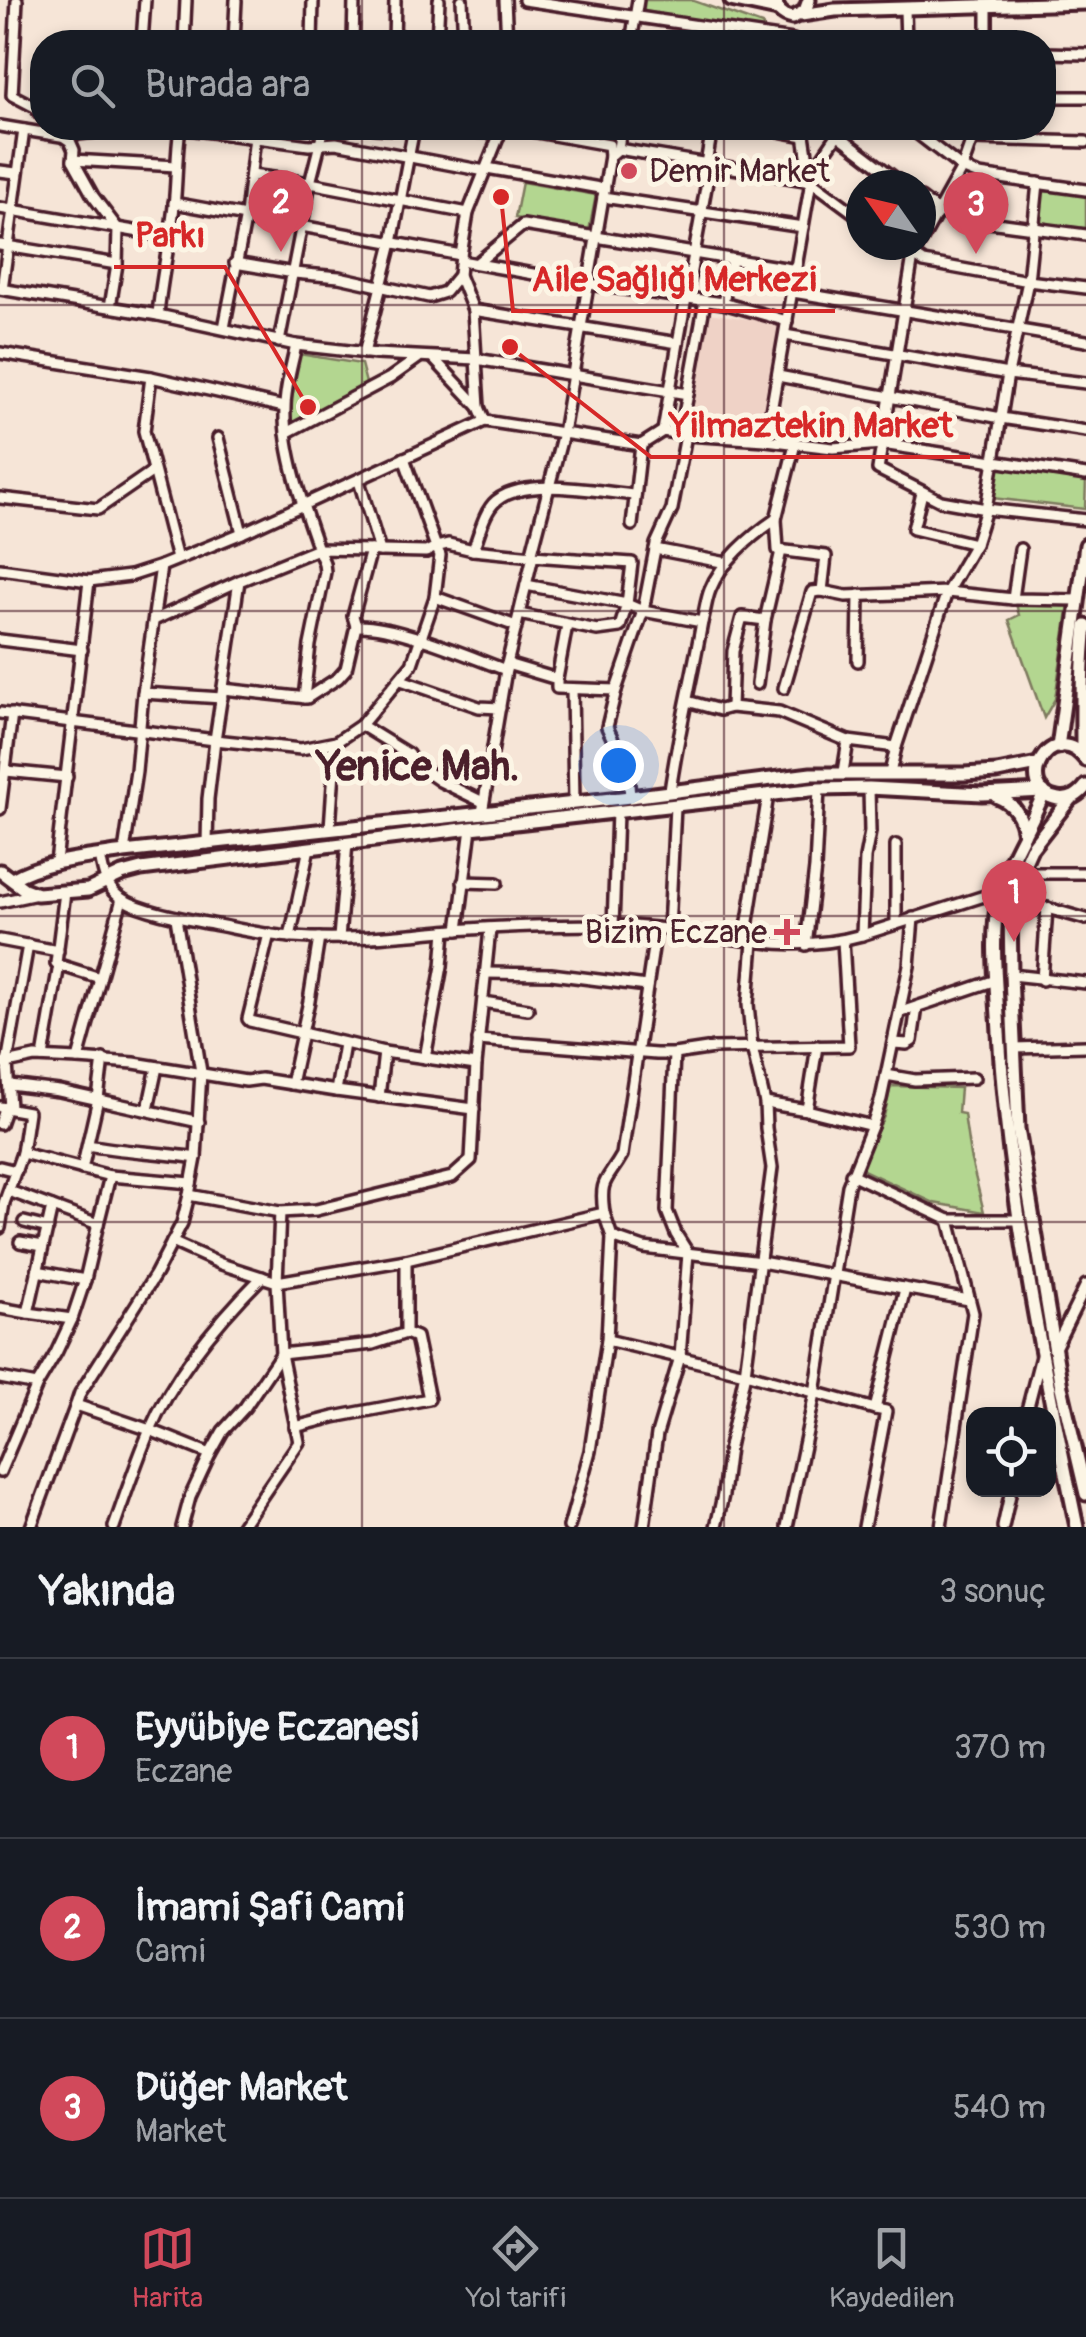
<!DOCTYPE html>
<html lang="tr">
<meta charset="utf-8">
<style>
:root{--surface:#171b24;--page:#242831;--text:#f1f3f6;--muted:#9ea1a6;--line:#363941;--accent:#d1495b}
body{margin:0;font-family:Pangolin,sans-serif;background:var(--page);color:var(--text)}
.controls{position:absolute;right:30px;bottom:30px;display:grid;overflow:hidden;border-radius:20px;box-shadow:0 5px 15px #0003}
.controls button{width:90px;height:90px;display:grid;place-items:center;padding:0;border:0;border-bottom:2px solid var(--line);background:var(--surface);color:var(--text);font:50px sans-serif}
.compass{position:absolute;left:846px;top:170px;width:90px;height:90px;border-radius:50%;background:var(--surface);box-shadow:0 5px 15px #0003;rotate:304deg}
.you{position:absolute;left:618px;top:765px;width:35px;height:35px;margin:-25px;border:8px solid #fff;border-radius:50%;background:#1a73e8;box-shadow:0 0 0 15px #1a73e833}
.badge{display:grid;place-items:center;width:65px;height:65px;border-radius:50%;background:var(--accent);color:#fff;font-size:32px;font-weight:700}
.pin{position:absolute;translate:-50% -82px;filter:drop-shadow(0 2px 5px #0008)}
.pin::after{content:'';position:absolute;top:52px;width:35px;height:30px;background:inherit;clip-path:polygon(0 0,100% 0,50% 100%)}
.list{margin:0;padding:0;list-style:none}
h2{display:flex;justify-content:space-between;align-items:center;height:130px;margin:0;padding:0 40px;font-size:42px}
h2 small{font-size:32px;font-weight:400;color:var(--muted)}
.list li{display:grid;grid-template-columns:65px 1fr auto;gap:30px;align-items:center;box-sizing:border-box;height:180px;padding:0 40px;border-top:2px solid var(--line)}
.list b{display:block;font-size:38px;white-space:nowrap}
.list p{margin:0;font-size:32px;white-space:nowrap;color:var(--muted)}
.list em{font-size:32px;font-style:normal;color:var(--muted)}
.icon{flex:none;width:55px;height:55px;fill:none;stroke:currentColor;stroke-width:2;stroke-linecap:round;stroke-linejoin:round}
.map{position:relative;flex:none;width:1086px;height:1527px;overflow:hidden}
.search{position:absolute;background:var(--surface);box-shadow:0 5px 15px #0003;left:30px;right:30px;top:30px;height:110px;display:flex;align-items:center;gap:25px;box-sizing:border-box;padding:0 35px;border-radius:40px;color:var(--muted);font-size:38px}
.sheet{height:670px;background:var(--surface)}
nav{display:flex;justify-content:space-around;align-items:center;box-sizing:border-box;height:140px;border-top:2px solid var(--line);background:var(--surface);font-size:28px;color:var(--muted)}
nav a{display:grid;justify-items:center;gap:5px}
nav .on{color:var(--accent)}
.map>svg:first-child{display:block}
.built{fill:#efd2c6}
.green{fill:#b3d690;stroke:#7e7a5e;stroke-width:2.5}
.lines{fill:none;stroke-linecap:round;stroke-linejoin:round}
.minor-casing{stroke:#4a1f2b;stroke-width:16}
.major-casing{stroke:#4a1f2b;stroke-width:19}
.minor{stroke:#fcf5e5;stroke-width:9}
.major{stroke:#fcf5e5;stroke-width:11}
.grid{fill:none;stroke:#4a1f2b;stroke-width:2.5;stroke-opacity:0.55}
.poi-dot{fill:#d1495b;stroke:#fcf5e5;stroke-width:4}
.labels{text-anchor:middle;stroke-width:10;stroke-linejoin:round;paint-order:stroke}
.poi-label{font-size:32px;fill:#4a1f2b;stroke:#fcf5e5;text-anchor:start}
.district-label{font-size:42px;font-weight:bold;fill:#4a1f2b;stroke:#fcf5e5}
.leader{fill:none;stroke:#d62828;stroke-width:4}
.callout-dot{fill:#d62828;stroke:#fcf5e5;stroke-width:4}
.callout-label{font-size:35px;text-anchor:middle;font-weight:bold;fill:#d62828;stroke:#fcf5e5;stroke-width:10;stroke-linejoin:round;paint-order:stroke}
</style>
<div class="map">
<svg width="1086" height="1527" viewBox="0 0 1086 1527">
<rect width="100%" height="100%" fill="#f6e5d7"/>
<filter id="ink" filterUnits="userSpaceOnUse"><feTurbulence type="fractalNoise" baseFrequency=".01" numOctaves="2"/><feDisplacementMap in="SourceGraphic" scale="20" xChannelSelector="R" yChannelSelector="G"/><feConvolveMatrix kernelMatrix="1 2 1 2 8 2 1 2 1" color-interpolation-filters="sRGB"/></filter>
<g filter="url(#ink)">
<path class="built" d="M708,313L783,324L764,436L689,428Z"/>
<g class="green">
<path d="M644,0H691L762,25L766,31L765,34L644,11Z"/>
<path d="M522,182L596,195L589,231L515,218Z"/>
<path d="M1041,191L1086,195V231L1037,227Z"/>
<path d="M299,354L361,364L367,387L287,427Z"/>
<path d="M997,466L1086,480L1085,509L992,498Z"/>
<path d="M1016,604H1069L1055,699L1044,718L1009,620L1019,615Z"/>
<path d="M891,1086L960,1088L958,1113L964,1114L970,1156L984,1212L934,1203L863,1170L861,1167L884,1116Z"/>
</g>
<g class="lines">
<g class="minor-casing">
<g id="minor">
<path d="M17,0L12,95L35,107L42,117"/>
<path d="M462,0L464,42"/>
<path d="M505,0L507,42"/>
<path d="M524,0L793,40"/>
<path d="M987,7V42"/>
<path d="M905,10L906,42"/>
<path d="M507,38L532,42"/>
<path d="M79,42L78,41L105,38L170,42"/>
<path d="M142,42L145,0"/>
<path d="M184,42L186,0"/>
<path d="M234,42L236,0"/>
<path d="M312,42L313,0"/>
<path d="M353,42L354,0"/>
<path d="M394,42L395,0"/>
<path d="M437,42L439,0"/>
<path d="M631,42L638,0"/>
<path d="M1044,53L1086,54"/>
<path d="M1044,97H1086"/>
<path d="M0,126L61,136L113,130L180,128L309,145L336,143L485,171"/>
<path d="M51,128L70,141L74,150L73,160L93,196L118,229L117,264L110,307"/>
<path d="M375,128L500,133"/>
<path d="M514,128L609,145L610,156"/>
<path d="M762,128L804,136"/>
<path d="M803,128L811,181L861,218"/>
<path d="M910,128L962,168L979,175L1086,190"/>
<path d="M837,134L904,185"/>
<path d="M972,139L1086,142"/>
<path d="M618,149L621,128"/>
<path d="M73,160L176,166"/>
<path d="M706,164L712,128"/>
<path d="M487,168L605,189"/>
<path d="M0,171L16,173"/>
<path d="M251,175L310,183L468,213"/>
<path d="M810,175L842,128"/>
<path d="M603,197L803,227"/>
<path d="M921,198L938,211L952,217L1086,235"/>
<path d="M174,203L461,255"/>
<path d="M0,208L169,237"/>
<path d="M921,242L962,168L976,128"/>
<path d="M0,245L117,264"/>
<path d="M898,245L924,262L1028,281L1086,288"/>
<path d="M919,245L913,256L878,469L941,501L986,509L1086,520"/>
<path d="M461,261L589,284L723,303L787,321"/>
<path d="M235,263L294,273L339,277L429,297L445,292L459,275"/>
<path d="M477,263L523,225L797,270"/>
<path d="M0,289L158,315L296,345L376,354L476,359L473,310L678,343L663,431"/>
<path d="M2,289L24,130"/>
<path d="M793,292L1086,341"/>
<path d="M723,303L732,260"/>
<path d="M473,310L459,275L461,255L468,213L500,133L505,128"/>
<path d="M158,315C161,278 170,242 174,206C177,180 176,154 180,128"/>
<path d="M224,328L246,215L256,128"/>
<path d="M785,335L1008,374L1086,383"/>
<path d="M279,342L310,183L324,128"/>
<path d="M678,343L710,165"/>
<path d="M0,353L151,377L284,407"/>
<path d="M364,353L392,243L414,128"/>
<path d="M433,358L479,407"/>
<path d="M778,376L1001,418L1086,431"/>
<path d="M151,377L144,431L177,559"/>
<path d="M688,394L705,301"/>
<path d="M485,421L479,407L476,359L688,394L680,434"/>
<path d="M286,433L390,378L418,358"/>
<path d="M218,438L242,533"/>
<path d="M922,493L913,529L975,544"/>
<path d="M0,498L98,509L153,471"/>
<path d="M776,519L778,550L826,556L822,591L846,596L947,592L975,544L986,509L1008,374L1028,281L1038,183"/>
<path d="M632,525L641,445"/>
<path d="M655,549L727,563"/>
<path d="M473,550C479,535 484,511 496,501C526,476 598,492 635,495"/>
<path d="M380,551L426,552L436,547L404,458"/>
<path d="M781,551L765,620L742,617L733,651L731,707L779,712L848,741L843,772"/>
<path d="M531,556L563,433L610,156L618,149L811,181L766,440L833,448L882,444L1086,475"/>
<path d="M0,569L89,581L130,576L161,566L242,533L485,421L641,445L663,431L686,435L766,440"/>
<path d="M526,585L627,604L643,611L702,622C705,612 706,600 710,590C721,562 751,536 776,519L795,444"/>
<path d="M1013,599L1020,549"/>
<path d="M154,620L239,581"/>
<path d="M356,626C394,624 468,656 506,670"/>
<path d="M516,626L435,597L440,555L436,547L448,544L473,550L533,556"/>
<path d="M0,640L82,650"/>
<path d="M858,661L859,595"/>
<path d="M507,664L557,679V688L616,690"/>
<path d="M557,679L567,625"/>
<path d="M401,680L479,707L500,708"/>
<path d="M757,684L765,620"/>
<path d="M784,688L812,592L822,591"/>
<path d="M223,689L307,698L338,678L346,669L356,626L353,616L371,550L380,551L359,481"/>
<path d="M572,689L574,802"/>
<path d="M143,693L222,698"/>
<path d="M304,698L310,645L325,572L324,563L318,549L371,550"/>
<path d="M687,701L720,710L731,707"/>
<path d="M0,713L215,740L239,581L318,549C304,509 283,451 285,408C285,387 292,365 296,345"/>
<path d="M361,725L408,754L414,763L440,781L483,802"/>
<path d="M848,741L896,747"/>
<path d="M6,771L67,777"/>
<path d="M890,773L896,747L947,592L1013,599L1078,600"/>
<path d="M670,791C678,734 692,679 702,622"/>
<path d="M630,797L628,772L607,727L616,690L643,611L656,544L672,509L686,435"/>
<path d="M0,809L12,714"/>
<path d="M482,813L507,664L533,556L632,563L627,604L620,627L597,630L519,614"/>
<path d="M330,828L336,742"/>
<path d="M207,844L208,799L215,740L301,749L336,742L361,725L412,664L435,597"/>
<path d="M124,852L136,771L143,693L161,566"/>
<path d="M100,855C103,873 106,890 124,900C145,912 187,919 212,924C239,929 267,936 294,937C347,941 401,935 454,930C511,926 571,924 629,926C711,929 780,958 862,935L1000,891"/>
<path d="M56,862L89,581"/>
<path d="M1019,873H1086"/>
<path d="M463,882L497,883"/>
<path d="M122,899L78,1059L134,1063L246,1081L261,1079L336,1091L474,1109"/>
<path d="M0,902L37,894"/>
<path d="M1010,904L1047,908L1086,919"/>
<path d="M176,918L201,1072L196,1158L189,1195L182,1223L155,1275L80,1393L76,1405L150,1430L210,1454"/>
<path d="M896,924V845"/>
<path d="M613,926L617,812"/>
<path d="M669,929L675,806"/>
<path d="M458,930L471,828"/>
<path d="M269,934L248,1019L250,1021L384,1052L476,1065"/>
<path d="M862,935L865,858L870,832L869,788"/>
<path d="M290,937L309,848"/>
<path d="M339,938L347,843"/>
<path d="M0,940L58,951"/>
<path d="M745,940L768,795"/>
<path d="M806,945L815,868L819,789"/>
<path d="M59,965L100,978"/>
<path d="M485,973L551,974L647,986"/>
<path d="M1011,975L1086,983"/>
<path d="M1042,980L1047,908"/>
<path d="M483,1002L528,1009"/>
<path d="M901,1012L996,980"/>
<path d="M478,1040L656,1054H674L714,1048L849,1046L843,940"/>
<path d="M894,1043L907,1044L912,1041L917,1007"/>
<path d="M1014,1048L1086,1046"/>
<path d="M43,1057L59,965L56,963L65,892"/>
<path d="M425,1058L442,966L445,931"/>
<path d="M0,1064L7,1063L28,945"/>
<path d="M886,1075L915,1080L974,1078"/>
<path d="M291,1084L309,1001L319,938"/>
<path d="M10,1085L59,1091L199,1122"/>
<path d="M336,1091L344,1044"/>
<path d="M379,1097L384,1052"/>
<path d="M765,1103L807,1110L817,1046"/>
<path d="M0,1107L28,1112L22,1153L4,1203L0,1228"/>
<path d="M10,1108L7,1063L35,1057L78,1059"/>
<path d="M148,1109L157,1067"/>
<path d="M807,1110L872,1126"/>
<path d="M0,1124L6,1107"/>
<path d="M88,1145C124,1152 159,1152 196,1158"/>
<path d="M0,1167L16,1171"/>
<path d="M82,1169L98,1099L103,1059"/>
<path d="M851,1174L949,1220H1020"/>
<path d="M110,1176L191,1183"/>
<path d="M9,1191L98,1224L110,1176L22,1153"/>
<path d="M189,1195L280,1212L316,1210L452,1177L471,1160L476,1065L490,929"/>
<path d="M52,1207L28,1313L72,1319L85,1280L98,1224"/>
<path d="M280,1212L277,1282L406,1260L604,1213L612,1237L607,1340L590,1451L569,1527"/>
<path d="M604,1213C599,1178 607,1182 622,1155L656,928"/>
<path d="M24,1222L48,1228"/>
<path d="M612,1237L644,1248L761,1262L969,1300"/>
<path d="M20,1242L43,1246"/>
<path d="M172,1242L221,1264L277,1282L281,1354L245,1407L223,1431L210,1454L190,1497L182,1527"/>
<path d="M37,1271L85,1280"/>
<path d="M0,1308L28,1313"/>
<path d="M607,1340L745,1373L875,1409"/>
<path d="M1054,1350L1086,1285"/>
<path d="M0,1378L37,1385L0,1472"/>
<path d="M37,1385L56,1353L72,1319"/>
<path d="M1026,1414L1041,1356"/>
<path d="M295,1427L334,1417L429,1399L416,1337L406,1333"/>
<path d="M31,1527L76,1405"/>
<path d="M114,1527C125,1496 136,1463 149,1432C174,1374 218,1321 262,1277"/>
<path d="M241,1527L299,1442L281,1354L373,1344L406,1333V1260"/>
<path d="M644,1527L657,1434L680,1357L688,1253L676,1234L667,1211L674,1054"/>
<path d="M716,1527L723,1495L729,1447L745,1373L772,1168L766,1128L765,1103L752,1047L748,1004L753,942"/>
<path d="M787,1527L815,1393L848,1186L872,1126L881,1099L909,966L913,918"/>
<path d="M864,1527L886,1411L875,1409L905,1289"/>
<path d="M941,1527L973,1313L949,1220"/>
<path d="M1003,1527L1011,1490"/>
</g>
</g>
<g class="major-casing">
<g id="major">
<path d="M731,0L778,10"/>
<path d="M776,0C776,10 782,16 792,18L805,11L809,0"/>
<path d="M801,15L835,10L1086,3"/>
<path d="M1086,626C1081,669 1082,711 1082,755H1086"/>
<path d="M1058,747L1086,545"/>
<path d="M1086,760C1051,715 1011,791 1058,799C1071,801 1079,795 1086,786"/>
<path d="M1044,792C1031,827 1006,860 999,896C990,936 997,991 999,1033C1009,1199 1043,1364 1077,1527"/>
<path d="M996,796C1014,803 1022,816 1024,835"/>
<path d="M1070,799L1031,849L1014,887L1010,904L1011,975L1018,1129L1061,1387L1086,1494"/>
<path d="M0,871L24,889L37,894L88,890L122,874L141,869L471,828L819,789L869,788L982,794L1043,791"/>
<path d="M12,879C46,860 86,858 124,852L630,797L811,774H964L997,772L1038,764"/>
</g>
</g>
<use href="#minor" class="minor"/>
<use href="#major" class="major"/>
</g>
</g>
<path class="grid" d="M362,0V42M724,0V42M362,128V1527M724,128V1527M0,305H1086M0,611H1086M0,916H1086M0,1222H1086"/>
<g class="poi-dot">
<circle cx="629" cy="171" r="10"/>
<path d="M782 917h10v10h10v10h-10v10h-10v-10h-10v-10h10z"/>
</g>
<g class="labels">
<g class="poi-label">
<text x="649" y="182">Demir Market</text>
<text x="767" y="943" text-anchor="end">Bizim Eczane</text>
</g>
<g class="district-label">
<text x="418" y="780">Yenice Mah.</text>
</g>
</g>
<path class="leader" d="M308 407L225 267H114M501 197L513 311H835M510 347L651 457H970"/>
<g class="callout-dot">
<circle cx="308" cy="407" r="10"/>
<circle cx="501" cy="197" r="10"/>
<circle cx="510" cy="347" r="10"/>
</g>
<g class="callout-label">
<text x="170" y="247">Parkı</text>
<text x="674" y="291">Aile Sağlığı Merkezi</text>
<text x="811" y="437">Yilmaztekin Market</text>
</g>
</svg>
<div class="controls">
<button><svg class="icon" aria-label="locate" viewBox="0 0 24 24"><circle cx="12" cy="12" r="6"/><path d="M12 2v4M12 18v4M2 12h4M18 12h4"/></svg></button>
</div>
<svg class="compass" viewBox="-18 -18 36 36"><path d="M0-13l5 13h-10z" fill="#e53935"/><path d="M0 13l5-13h-10z" fill="#9ea1a6"/></svg>
<div class="you"></div>
<div class="pin badge" style="left:1014px;top:942px">1</div>
<div class="pin badge" style="left:281px;top:252px">2</div>
<div class="pin badge" style="left:976px;top:254px">3</div>
<div class="search"><svg class="icon" aria-label="search" viewBox="0 0 24 24"><circle cx="10" cy="10" r="6"/><path d="M15 15l6 6"/></svg>Burada ara</div>
</div>
<section class="sheet">
<h2>Yakında<small>3 sonuç</small></h2>
<ul class="list">
<li><span class="badge">1</span><div><b>Eyyübiye Eczanesi</b><p>Eczane</p></div><em>370 m</em></li>
<li><span class="badge">2</span><div><b>İmami Şafi Cami</b><p>Cami</p></div><em>530 m</em></li>
<li><span class="badge">3</span><div><b>Düğer Market</b><p>Market</p></div><em>540 m</em></li>
</ul>
</section>
<nav>
<a class="on"><svg class="icon" aria-label="map" viewBox="0 0 24 24"><path d="M3 6l6-2 6 2 6-2v14l-6 2-6-2-6 2zM9 4v14M15 6v14"/></svg>Harita</a>
<a><svg class="icon" aria-label="directions" viewBox="0 0 24 24"><path d="M12 3l9 9-9 9-9-9zM9 14v-3h6M13 9l2 2-2 2"/></svg>Yol tarifi</a>
<a><svg class="icon" aria-label="saved" viewBox="0 0 24 24"><path d="M7 4h10v16l-5-4-5 4z"/></svg>Kaydedilen</a>
</nav>
